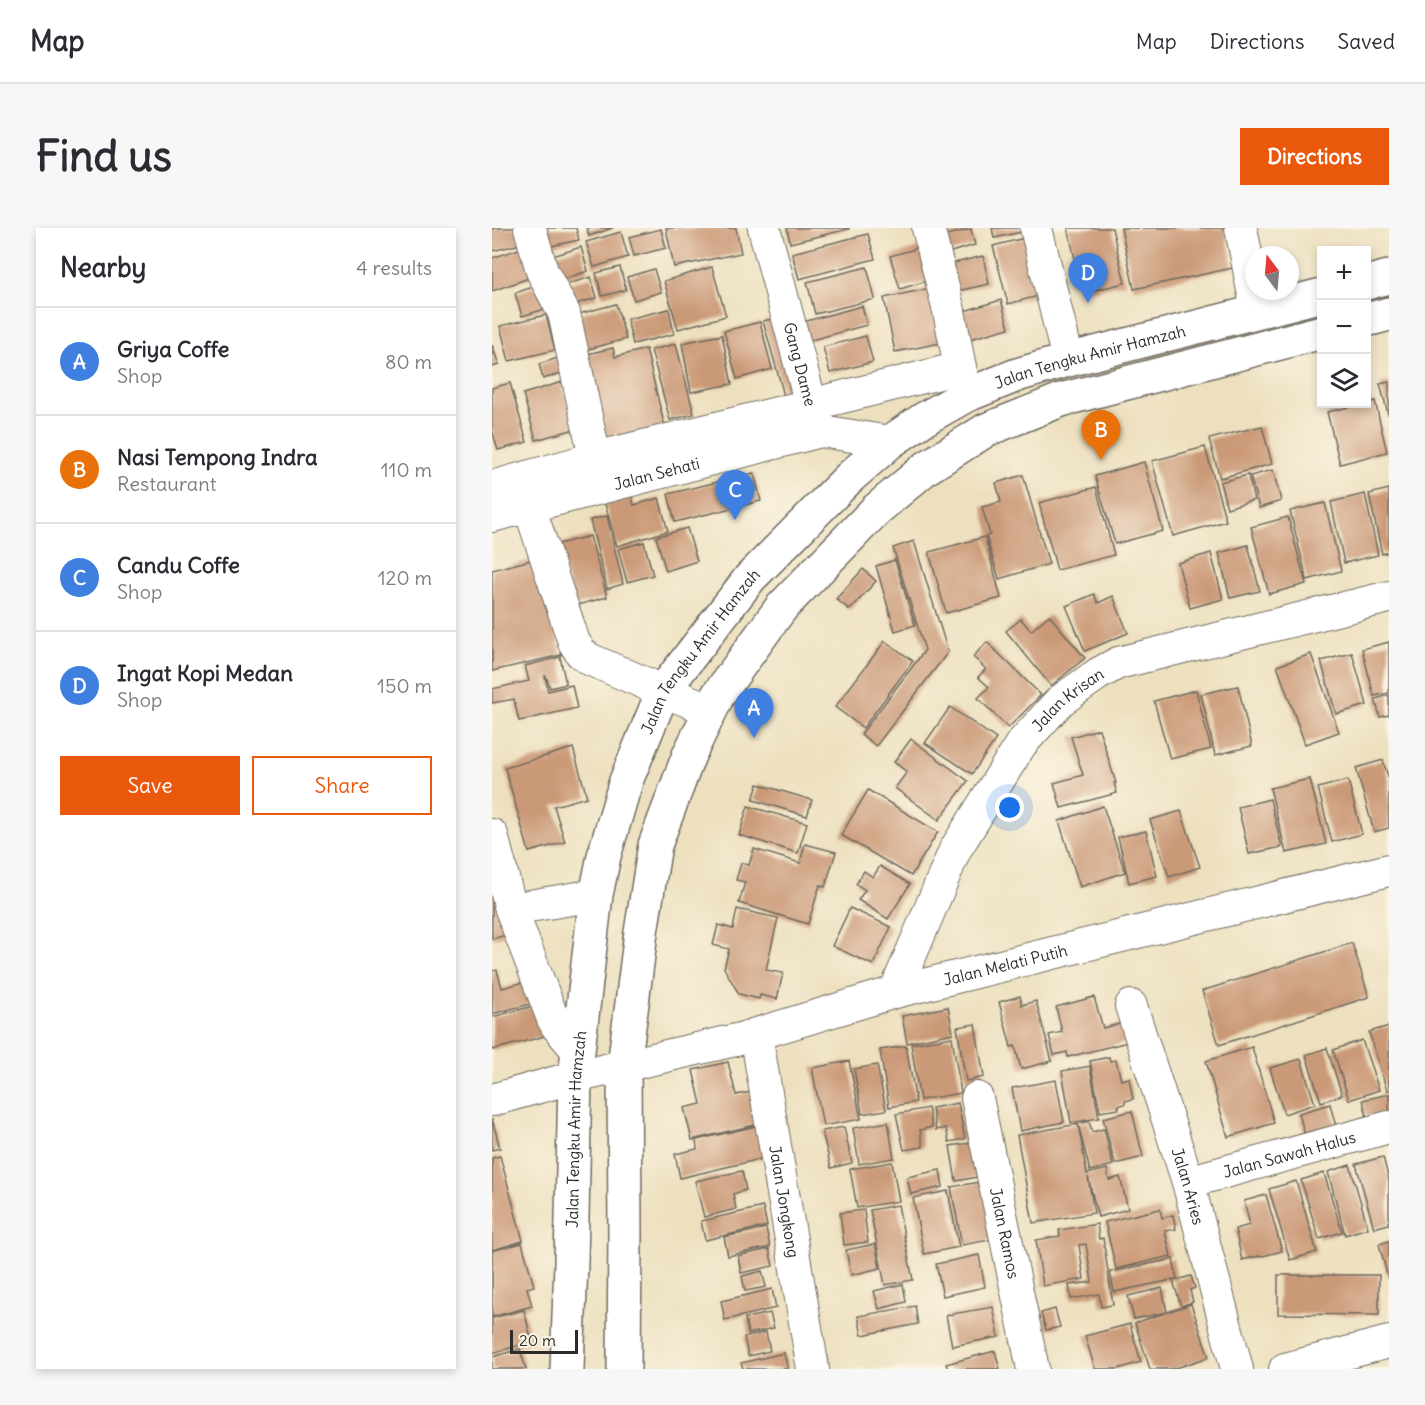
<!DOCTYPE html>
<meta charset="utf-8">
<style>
:root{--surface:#fff;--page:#f7f7f7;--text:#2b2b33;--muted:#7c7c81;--line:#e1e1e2;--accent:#ea580c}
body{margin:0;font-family:Delius,sans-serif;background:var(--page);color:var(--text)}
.controls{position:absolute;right:18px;top:18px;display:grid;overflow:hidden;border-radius:0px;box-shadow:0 3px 9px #0003}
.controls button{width:54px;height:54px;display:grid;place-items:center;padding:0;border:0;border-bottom:2px solid var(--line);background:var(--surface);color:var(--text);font:30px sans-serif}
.compass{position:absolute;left:753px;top:18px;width:54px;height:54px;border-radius:50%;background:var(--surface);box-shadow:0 3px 9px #0003;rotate:344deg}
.scale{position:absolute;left:18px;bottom:15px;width:68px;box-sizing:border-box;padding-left:6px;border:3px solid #2b2b2b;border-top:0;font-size:16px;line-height:21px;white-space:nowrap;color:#2b2b2b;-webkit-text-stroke:4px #fcf5e5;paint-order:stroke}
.you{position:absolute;left:518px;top:580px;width:21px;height:21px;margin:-15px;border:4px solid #fff;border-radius:50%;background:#1a73e8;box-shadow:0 0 0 9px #1a73e833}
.badge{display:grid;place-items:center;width:39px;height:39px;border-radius:50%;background:var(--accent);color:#fff;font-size:20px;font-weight:700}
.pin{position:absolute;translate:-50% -50px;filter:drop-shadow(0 2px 3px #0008)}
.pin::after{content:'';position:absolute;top:32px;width:21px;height:18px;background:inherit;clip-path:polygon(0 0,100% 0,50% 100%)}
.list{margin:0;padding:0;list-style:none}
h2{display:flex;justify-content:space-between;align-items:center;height:78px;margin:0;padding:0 24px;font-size:26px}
h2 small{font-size:20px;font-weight:400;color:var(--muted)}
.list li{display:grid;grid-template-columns:39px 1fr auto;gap:18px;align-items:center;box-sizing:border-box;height:108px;padding:0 24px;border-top:2px solid var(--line)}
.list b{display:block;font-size:22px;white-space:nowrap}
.list p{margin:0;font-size:20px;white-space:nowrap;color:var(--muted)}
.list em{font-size:20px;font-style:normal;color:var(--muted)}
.actions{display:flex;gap:12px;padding:18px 24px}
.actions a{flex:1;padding:14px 0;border:2px solid var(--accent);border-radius:0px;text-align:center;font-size:21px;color:var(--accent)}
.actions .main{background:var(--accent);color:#fff}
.icon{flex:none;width:33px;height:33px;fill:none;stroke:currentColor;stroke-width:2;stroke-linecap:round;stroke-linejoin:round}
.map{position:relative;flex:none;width:897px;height:1141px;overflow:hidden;border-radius:0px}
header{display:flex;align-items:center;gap:36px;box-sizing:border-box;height:84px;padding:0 30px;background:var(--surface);border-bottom:2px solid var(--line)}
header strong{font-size:28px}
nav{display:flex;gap:33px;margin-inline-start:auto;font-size:21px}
.intro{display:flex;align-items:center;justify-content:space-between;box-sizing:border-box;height:144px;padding:0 36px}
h1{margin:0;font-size:42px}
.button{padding:15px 27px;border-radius:0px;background:var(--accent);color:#fff;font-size:21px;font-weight:700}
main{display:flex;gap:36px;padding:0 36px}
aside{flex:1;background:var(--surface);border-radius:0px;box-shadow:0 3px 9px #0003}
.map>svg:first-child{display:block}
.building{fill:#ca9977}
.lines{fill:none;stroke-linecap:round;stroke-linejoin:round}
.minor-casing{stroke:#6f6a5f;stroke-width:34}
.major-casing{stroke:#6f6a5f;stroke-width:36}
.minor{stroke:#fff;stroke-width:32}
.major{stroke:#fff;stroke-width:33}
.labels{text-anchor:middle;stroke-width:4.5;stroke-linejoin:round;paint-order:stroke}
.street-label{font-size:16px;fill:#2b2b2b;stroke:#fcf5e5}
</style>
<header>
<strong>Map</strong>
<nav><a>Map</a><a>Directions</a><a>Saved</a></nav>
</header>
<div class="intro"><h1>Find us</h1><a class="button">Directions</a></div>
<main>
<aside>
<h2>Nearby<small>4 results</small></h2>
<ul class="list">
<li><span class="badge" style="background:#3f7fe0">A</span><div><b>Griya Coffe</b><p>Shop</p></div><em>80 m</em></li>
<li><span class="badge" style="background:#e8710a">B</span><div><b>Nasi Tempong Indra</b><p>Restaurant</p></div><em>110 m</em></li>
<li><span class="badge" style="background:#3f7fe0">C</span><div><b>Candu Coffe</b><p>Shop</p></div><em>120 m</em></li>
<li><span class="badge" style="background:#3f7fe0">D</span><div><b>Ingat Kopi Medan</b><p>Shop</p></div><em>150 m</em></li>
</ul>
<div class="actions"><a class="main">Save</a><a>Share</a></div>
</aside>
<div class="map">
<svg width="897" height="1141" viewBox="0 0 897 1141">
<rect width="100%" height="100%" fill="#fcf5e5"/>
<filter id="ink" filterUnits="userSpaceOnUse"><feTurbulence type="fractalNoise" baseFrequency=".0167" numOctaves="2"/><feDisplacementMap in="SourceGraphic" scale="12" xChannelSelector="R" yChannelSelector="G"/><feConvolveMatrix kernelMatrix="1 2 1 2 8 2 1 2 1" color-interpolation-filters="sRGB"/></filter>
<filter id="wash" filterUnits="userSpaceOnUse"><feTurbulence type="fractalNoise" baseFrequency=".008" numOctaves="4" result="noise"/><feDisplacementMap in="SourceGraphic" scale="24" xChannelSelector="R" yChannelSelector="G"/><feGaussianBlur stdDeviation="1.35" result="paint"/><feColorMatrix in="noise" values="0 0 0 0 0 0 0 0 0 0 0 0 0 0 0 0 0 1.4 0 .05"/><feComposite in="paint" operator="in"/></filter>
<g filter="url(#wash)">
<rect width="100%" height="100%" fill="#ede0bf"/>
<g id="blocks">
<g class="building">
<path d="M2,0H25L29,16L0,23V1Z"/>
<path d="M46,0H84L87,12L50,20Z"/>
<path d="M95,0H121L97,8Z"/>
<path d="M174,0H244L249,25L182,39Z"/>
<path d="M295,0H357V1L298,15Z"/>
<path d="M500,0H529L530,4L502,10Z"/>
<path d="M576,0H620L633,55L599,63L592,34L584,36Z"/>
<path d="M629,0H733L741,40L642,61Z"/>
<path d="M169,1L174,20L142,28L137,9Z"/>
<path d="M479,1L483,17L452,26L448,9Z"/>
<path d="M129,4L136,29L102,39L94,14Z"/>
<path d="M376,6L383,31L307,51L300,25Z"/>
<path d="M536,9L550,67L516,76L501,18Z"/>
<path d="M437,17L448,49L408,61L398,28Z"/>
<path d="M36,18L46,47L0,63V30Z"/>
<path d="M89,19L96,43L63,54L55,30Z"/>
<path d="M491,28L497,56L461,64L454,37Z"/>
<path d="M128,39L134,62L110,68L104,45Z"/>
<path d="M220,39L234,88L186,101L172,53Z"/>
<path d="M375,39L383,71L323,86L315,54Z"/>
<path d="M162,41L169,64L142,72L135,49Z"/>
<path d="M99,49L105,70L75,78L70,58Z"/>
<path d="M53,55L60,79L30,88L23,65Z"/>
<path d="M448,58L459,113L403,124L392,70Z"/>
<path d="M509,72L517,100L467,114L459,87Z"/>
<path d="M124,76L134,111L93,122L83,87Z"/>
<path d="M370,78L375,97L312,114L307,95Z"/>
<path d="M177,81L182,106L141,116L135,91Z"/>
<path d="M54,87L63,122L17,133L8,98Z"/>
<path d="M288,89L311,173L295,178L271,93Z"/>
<path d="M268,94L280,141L245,151L232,103Z"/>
<path d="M230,107L240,156L199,164L190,115Z"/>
<path d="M374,108L381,134L338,145L331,119Z"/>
<path d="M184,116L202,186L178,192L159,122Z"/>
<path d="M0,117L7,137L0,139Z"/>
<path d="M121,120L123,129L154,121L174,204L109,222L86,128Z"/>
<path d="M72,128L77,143L51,151L47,136Z"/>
<path d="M70,154L83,201L44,212L31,166Z"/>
<path d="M897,154V186H896L888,156Z"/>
<path d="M18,155L35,214L6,222L0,202V160Z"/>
<path d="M883,173L895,224L848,236L835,184Z"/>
<path d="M770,198L780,236L728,250L717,211Z"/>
<path d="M713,219L734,293L681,308L660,233Z"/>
<path d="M652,234L671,303L623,316L603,248Z"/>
<path d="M781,242L789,273L767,280L758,248Z"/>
<path d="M262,245L269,273L183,294L176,266Z"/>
<path d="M531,247L557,336L507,351L494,308L498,307L490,279L509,274L504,255Z"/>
<path d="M756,247L762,272L735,280L728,254Z"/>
<path d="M604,259L622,327L565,342L547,275Z"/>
<path d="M138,261L142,277L167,270L176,303L125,318L111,269Z"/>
<path d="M897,261V324L890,326L877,266Z"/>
<path d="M873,266L886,327L852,335L839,274Z"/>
<path d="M833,275L849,343L815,352L798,283Z"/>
<path d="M115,288L131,356L115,361L98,292Z"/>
<path d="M796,289L814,356L777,366L759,299Z"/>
<path d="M195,300L205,333L174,343L164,309Z"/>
<path d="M98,308L115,369L82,378L66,316Z"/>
<path d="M493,309L509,370L454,385L437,324Z"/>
<path d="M422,313L456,424L384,518L369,506L433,422L401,320Z"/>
<path d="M152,314L161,347L135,354L126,321Z"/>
<path d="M756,317L768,363L738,370L727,325Z"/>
<path d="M719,325L731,371L698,380L686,335Z"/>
<path d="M47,330L69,427L0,443V342Z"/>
<path d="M403,332L423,397L403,403L384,338Z"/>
<path d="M371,341L384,353L358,382L344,371Z"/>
<path d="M602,366L606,375L621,368L636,405L593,423L574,378Z"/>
<path d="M557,387L593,430L559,458L514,403L529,391L539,403Z"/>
<path d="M393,413L421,433L371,500L343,479Z"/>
<path d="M495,414L549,467L516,500L486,470L497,459L486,449L494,441L481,429Z"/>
<path d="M897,414V465L882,468L870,421Z"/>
<path d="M860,425L875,477L844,486L829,433Z"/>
<path d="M819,426L847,504L813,516L785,438Z"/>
<path d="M68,429L74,456L58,460L54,448H53L56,463L80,457L85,480L27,493L22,471L0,475V461L37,453L33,438Z"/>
<path d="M746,458L760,518L723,527L709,466Z"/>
<path d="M704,462L719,521L678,531L662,473Z"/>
<path d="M897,467V487L888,489L883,471Z"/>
<path d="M458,479L504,511L480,546L433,515Z"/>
<path d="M607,501L624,555H622L625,565L569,580L562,555L591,547L579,509Z"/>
<path d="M419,511L476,553L447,592L403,560L415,544L402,534Z"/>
<path d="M81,520L95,569L62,578L73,614L37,624L13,540Z"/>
<path d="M891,532L897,552V600L882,604L864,540Z"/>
<path d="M818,551L834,616L794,625L778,560Z"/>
<path d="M856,552L870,606L840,614L826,560Z"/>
<path d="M266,556L320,572L315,588L261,572Z"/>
<path d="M376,562L446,604L419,648L349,607Z"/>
<path d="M778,571L790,619L757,626L746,579Z"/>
<path d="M256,578L315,595L306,625L247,607Z"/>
<path d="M611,578L633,644L588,659L567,593Z"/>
<path d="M689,583L708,639L677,649L658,592Z"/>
<path d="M654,603L665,648L637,655L626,609Z"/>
<path d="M313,616L344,624L333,659L328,657L316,696L247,675L253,654L244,652L249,635L257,637L262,621L308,635Z"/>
<path d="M388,638L418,656L396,691L366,672L373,662L364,656L372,643L381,649Z"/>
<path d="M0,650L21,705L0,711Z"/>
<path d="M358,680L399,699L381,737L340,718Z"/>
<path d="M245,681L286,690L274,742L291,745L285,771L268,767L267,771L247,766L232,740L237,721L221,717L226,697L241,701Z"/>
<path d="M860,715L877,769L727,817L710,763Z"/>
<path d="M5,742L10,760L36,753L42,775L0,786V743Z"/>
<path d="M528,768L530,777L544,773L560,833L529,841L523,818L519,819L507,774Z"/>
<path d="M602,769L611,800L639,793L644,812L576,829L575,824L562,827L557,807L570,804L564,779Z"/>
<path d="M45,777L53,808L0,822V789Z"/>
<path d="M456,779L461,805L415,815L410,788Z"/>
<path d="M483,796L492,849L474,853L465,799Z"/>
<path d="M897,798V862L895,863L877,804Z"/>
<path d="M460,809L469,865L428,872L419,816Z"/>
<path d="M870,812L887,862L857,872L841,822Z"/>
<path d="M414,818L424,874L397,879L388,822Z"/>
<path d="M760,819L782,895L736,909L714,833Z"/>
<path d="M835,820L850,867L829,874L814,827Z"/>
<path d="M617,829L618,833L624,832L629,852L637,850L641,871L633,873V876L626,878L627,881L608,884L598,833Z"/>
<path d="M809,831L823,876L792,886L778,840Z"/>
<path d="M357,833L369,891L331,898L320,840Z"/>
<path d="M236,834L244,867L259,864L267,896L200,912L192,880L209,876L201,842Z"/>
<path d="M385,837L394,882L370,886L362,841Z"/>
<path d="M598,838L607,890L579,895L570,843Z"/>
<path d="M564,852L572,894L528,903L520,860Z"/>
<path d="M897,866V884L875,889L871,872Z"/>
<path d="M466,875L473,911L457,914L454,900L444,902L440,880Z"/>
<path d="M838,876L844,899L813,908L807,885Z"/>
<path d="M436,880L440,899L428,902L431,919L412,922L404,886Z"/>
<path d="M640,883L651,929L623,936L611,890Z"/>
<path d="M0,891L8,920L0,922Z"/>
<path d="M597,893L600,904L612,901L621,937L598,943L586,896Z"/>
<path d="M396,894L402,930L367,936L361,900Z"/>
<path d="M273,896L281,928L188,950L183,926L205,921L204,912Z"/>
<path d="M586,896L595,946L615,941L617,952L628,949L636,981L606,989L596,949L602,985L541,995L525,907Z"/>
<path d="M352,899L360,935L339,940L330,903Z"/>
<path d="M485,914L491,948L464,953L458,918Z"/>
<path d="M8,928L31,1013L0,1022V930Z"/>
<path d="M891,929L897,952V996L882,1000L864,936Z"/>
<path d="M400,934L407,973L365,980L358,941Z"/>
<path d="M858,937L876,1000L853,1007L836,944Z"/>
<path d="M448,942L451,959L419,966L415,949Z"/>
<path d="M250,943L254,962L241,966L244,981L212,989L203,953Z"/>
<path d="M832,945L850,1004L827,1011L809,952Z"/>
<path d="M493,953L504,1011L470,1017L459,959Z"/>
<path d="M804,953L825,1024L798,1032L777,961Z"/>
<path d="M456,963L467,1019L432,1026L421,970Z"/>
<path d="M774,967L790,1023L767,1029V1028L750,1032L743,1001L758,997L752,973Z"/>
<path d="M406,977L421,1052L393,1057L378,982Z"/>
<path d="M271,979L275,998L213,1012L209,993Z"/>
<path d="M668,981L670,990L681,987L684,1001L673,1003L679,1028L624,1041L613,994Z"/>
<path d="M372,982L376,1014L352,1017L348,985Z"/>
<path d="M605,996L607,1011L611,1010L621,1077L609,1079L607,1066L579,1071L577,1057L600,1054L594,1016L587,1017L592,1051L551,1058L544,1012L568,1008L567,1002Z"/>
<path d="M274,1000L278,1019L236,1028L232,1009Z"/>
<path d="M897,1013V1050H896L887,1016Z"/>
<path d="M30,1015L42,1058L35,1060L40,1078L0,1089V1023Z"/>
<path d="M383,1016L388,1040L359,1047L354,1022Z"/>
<path d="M277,1021L281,1038L249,1045L246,1028Z"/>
<path d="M487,1027L493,1059L451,1068L444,1036Z"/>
<path d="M681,1031L685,1051L622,1064L618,1044Z"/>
<path d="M270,1043L274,1059L253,1063L250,1048Z"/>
<path d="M786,1047H887V1087L786,1086Z"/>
<path d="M699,1048L703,1060L698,1062L701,1074L689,1078L681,1053Z"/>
<path d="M411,1056L414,1074L387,1081L382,1063Z"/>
<path d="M670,1060L675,1084L642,1091L636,1068Z"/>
<path d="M280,1061L284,1080L233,1092L229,1073Z"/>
<path d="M699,1076L717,1129L681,1141H658L643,1095Z"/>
<path d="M423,1078L426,1096L370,1107L366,1088Z"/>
<path d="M501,1079L507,1109L460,1118L454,1087Z"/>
<path d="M563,1081L568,1099L554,1102L549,1085Z"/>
<path d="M32,1082L40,1114L0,1125V1090Z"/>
<path d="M278,1085L282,1100L256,1106L253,1090Z"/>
<path d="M638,1096L649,1134L626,1141H603L593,1108Z"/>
<path d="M274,1104L278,1123L256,1128L252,1109Z"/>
<path d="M28,1121L34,1141H0V1129Z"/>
<path d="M503,1123L508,1141H456L454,1136Z"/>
<path d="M292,1125L296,1141H251L249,1135Z"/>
</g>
</g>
</g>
<g filter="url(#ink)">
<use href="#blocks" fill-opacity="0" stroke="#6f6a5f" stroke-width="1.5"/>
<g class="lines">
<g class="minor-casing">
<g id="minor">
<path d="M38,0L50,43L72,85L103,230"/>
<path id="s1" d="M272,0L319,177L329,203L398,214"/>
<path d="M436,0L457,83L472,160"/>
<path d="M544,0L576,132"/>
<path d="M749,0L765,83"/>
<path d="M31,258L37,278L82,414L89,425L97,431L171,463L219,482"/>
<path d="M0,259L103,230L468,140"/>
<path id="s2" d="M0,288L329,203"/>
<path d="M0,607L19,681L61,791L65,798L86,823"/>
<path d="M19,681L104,667"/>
<path id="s3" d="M403,764L463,622L529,516L568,473L606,446L626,435L897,369"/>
<path id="s4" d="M639,778L696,954L745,1141"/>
<path id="s5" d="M264,806L321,1141"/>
<path id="s6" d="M485,870L541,1141"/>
<path id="s7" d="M0,872L83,849L248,811L403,764L897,642"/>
<path id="s8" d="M696,954L897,899"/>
<path d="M793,1141L897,1114"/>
</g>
</g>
<g class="major-casing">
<g id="major">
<path d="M874,55L897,49"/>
<path d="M874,92L897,86"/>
<path id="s9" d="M75,1141L79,1035L83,849L104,667L112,628L134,553L171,463L258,350L357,250L398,214L432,191L473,168L525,147L576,132L830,67"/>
<path d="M132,1141L133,1005L132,838L149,704L163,617L197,527L226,467L289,380L384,282L434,240L494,202L569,172L830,104"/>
</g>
</g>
<use href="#minor" class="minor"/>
<use href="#major" class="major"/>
</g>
</g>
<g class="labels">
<g class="street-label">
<text dy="6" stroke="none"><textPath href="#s9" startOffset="1248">Jalan Tengku Amir Hamzah</textPath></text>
<text dy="6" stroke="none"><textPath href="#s1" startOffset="141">Gang Dame</textPath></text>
<text dy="6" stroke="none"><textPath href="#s2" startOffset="170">Jalan Sehati</textPath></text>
<text dy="6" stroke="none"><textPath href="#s9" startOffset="744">Jalan Tengku Amir Hamzah</textPath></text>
<text dy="6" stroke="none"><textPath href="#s3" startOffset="344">Jalan Krisan</textPath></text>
<text dy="6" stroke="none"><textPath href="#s7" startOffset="531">Jalan Melati Putih</textPath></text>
<text dy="6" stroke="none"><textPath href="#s9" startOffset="240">Jalan Tengku Amir Hamzah</textPath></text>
<text dy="6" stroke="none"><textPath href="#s8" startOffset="105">Jalan Sawah Halus</textPath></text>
<text dy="6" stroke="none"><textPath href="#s4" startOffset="189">Jalan Aries</textPath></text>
<text dy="6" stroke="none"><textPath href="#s5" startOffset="170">Jalan Jongkong</textPath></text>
<text dy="6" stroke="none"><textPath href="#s6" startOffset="138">Jalan Ramos</textPath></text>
</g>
</g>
</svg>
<div class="controls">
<button>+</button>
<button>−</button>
<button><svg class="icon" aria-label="layers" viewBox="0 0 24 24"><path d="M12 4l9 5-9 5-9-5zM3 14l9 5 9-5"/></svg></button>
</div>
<svg class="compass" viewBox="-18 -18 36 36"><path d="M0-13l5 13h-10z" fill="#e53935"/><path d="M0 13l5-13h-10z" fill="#7c7c81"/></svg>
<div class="scale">20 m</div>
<div class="you"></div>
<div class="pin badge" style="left:262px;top:510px;background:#3f7fe0">A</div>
<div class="pin badge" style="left:609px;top:232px;background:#e8710a">B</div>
<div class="pin badge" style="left:243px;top:292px;background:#3f7fe0">C</div>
<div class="pin badge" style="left:596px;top:75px;background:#3f7fe0">D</div>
</div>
</main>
